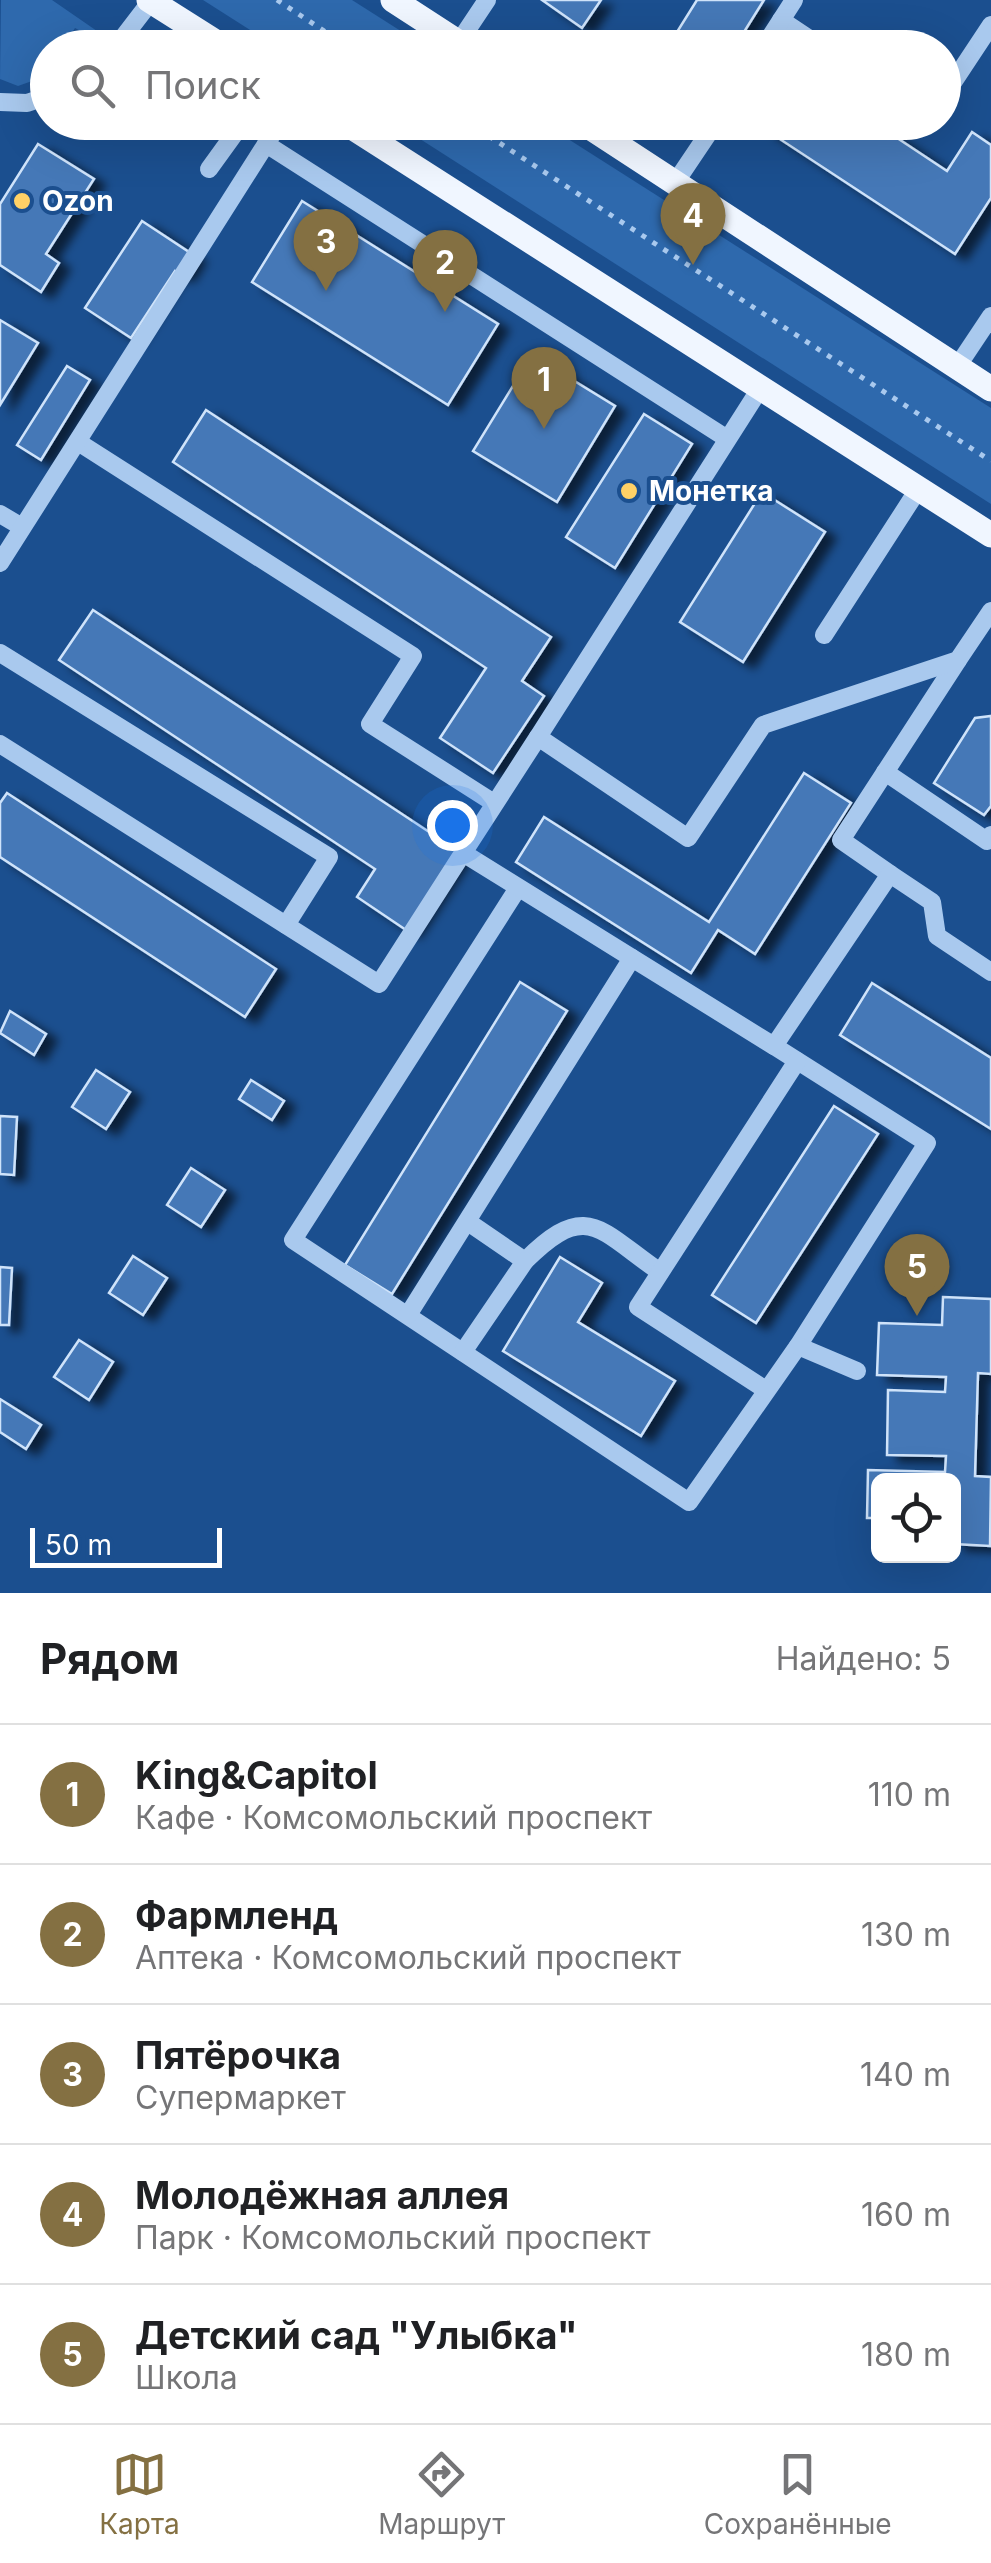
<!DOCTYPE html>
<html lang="ru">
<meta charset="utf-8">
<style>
:root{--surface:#fff;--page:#f6f6f6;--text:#202124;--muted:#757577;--line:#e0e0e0;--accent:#847042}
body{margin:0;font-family:Inter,sans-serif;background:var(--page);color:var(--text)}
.controls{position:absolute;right:30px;bottom:30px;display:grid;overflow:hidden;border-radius:15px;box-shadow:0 10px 40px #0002}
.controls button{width:90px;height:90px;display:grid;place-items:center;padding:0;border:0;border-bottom:2px solid var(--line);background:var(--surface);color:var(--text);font:50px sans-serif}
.scale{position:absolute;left:30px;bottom:25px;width:192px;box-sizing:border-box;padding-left:10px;border:5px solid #fff;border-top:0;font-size:28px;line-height:35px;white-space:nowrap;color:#fff;-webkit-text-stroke:8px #1b4f8f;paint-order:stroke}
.you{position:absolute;left:452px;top:825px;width:35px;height:35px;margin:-25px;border:8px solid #fff;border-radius:50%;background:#1a73e8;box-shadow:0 0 0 15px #1a73e833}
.badge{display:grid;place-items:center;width:65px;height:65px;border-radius:50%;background:var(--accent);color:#fff;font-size:32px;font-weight:700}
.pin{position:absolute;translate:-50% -82px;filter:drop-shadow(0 2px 5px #0008)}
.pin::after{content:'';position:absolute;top:52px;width:35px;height:30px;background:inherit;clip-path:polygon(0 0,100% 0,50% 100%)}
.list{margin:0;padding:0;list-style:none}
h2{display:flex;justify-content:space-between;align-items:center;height:130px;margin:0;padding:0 40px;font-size:42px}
h2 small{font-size:32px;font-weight:400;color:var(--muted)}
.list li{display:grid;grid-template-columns:65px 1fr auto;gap:30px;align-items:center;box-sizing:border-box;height:140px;padding:0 40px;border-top:2px solid var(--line)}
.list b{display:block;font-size:38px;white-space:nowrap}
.list p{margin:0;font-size:32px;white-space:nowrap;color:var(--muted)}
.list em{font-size:32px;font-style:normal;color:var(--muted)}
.icon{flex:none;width:55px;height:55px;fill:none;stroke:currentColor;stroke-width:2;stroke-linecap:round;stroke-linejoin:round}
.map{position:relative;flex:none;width:991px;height:1593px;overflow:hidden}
.search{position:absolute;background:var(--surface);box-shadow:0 10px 40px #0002;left:30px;right:30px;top:30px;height:110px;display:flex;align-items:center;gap:25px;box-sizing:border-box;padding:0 35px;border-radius:55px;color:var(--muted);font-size:38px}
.sheet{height:830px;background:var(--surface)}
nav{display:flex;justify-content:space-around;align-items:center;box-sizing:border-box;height:140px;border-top:2px solid var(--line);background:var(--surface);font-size:28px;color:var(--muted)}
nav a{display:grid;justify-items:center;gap:5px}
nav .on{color:var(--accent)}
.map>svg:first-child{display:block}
.green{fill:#2e69ad}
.building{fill:#4478b7;stroke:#cfe3fa;stroke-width:2.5;filter:url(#shadow)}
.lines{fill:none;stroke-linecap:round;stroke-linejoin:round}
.path{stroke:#a9c9ee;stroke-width:5;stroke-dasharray:5 8;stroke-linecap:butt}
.minor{stroke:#a9c9ee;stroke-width:18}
.major{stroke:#f0f6ff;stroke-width:25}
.poi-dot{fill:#ffd166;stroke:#1b4f8f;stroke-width:4}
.labels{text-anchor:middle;stroke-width:8;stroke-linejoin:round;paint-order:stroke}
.poi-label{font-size:28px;font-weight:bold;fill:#fff;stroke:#1b4f8f;text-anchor:start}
</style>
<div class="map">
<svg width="991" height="1593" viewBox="0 0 991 1593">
<defs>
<filter id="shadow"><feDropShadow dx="11" dy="6" stdDeviation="5" flood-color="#0009"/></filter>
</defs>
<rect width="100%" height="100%" fill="#1b4f8f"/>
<g class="green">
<path d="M52,0L110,40L102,42L75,28L63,47L48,48L46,76L18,86L0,79L1,0Z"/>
<path d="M203,0H352L426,47H277Z"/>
<path d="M395,123H543L991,408V504Z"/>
</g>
<g class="building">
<path d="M542,0H601L582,28Z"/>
<path d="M697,0H764L734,48H667Z"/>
<path d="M771,122H873L947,171L972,132L991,145V198L955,254L766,130Z"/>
<path d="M38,144L94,179L46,254L59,263L41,292L0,265V204Z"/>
<path d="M302,201L498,324L448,405L252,282Z"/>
<path d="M142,221L195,256L183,276L175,271L131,338L85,308Z"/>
<path d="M0,320L38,343L0,405Z"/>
<path d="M532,355L615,406L557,502L473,451Z"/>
<path d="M67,366L90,380L41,460L17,445Z"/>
<path d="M206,410L551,637L522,681L544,696L493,773L440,738L486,668L173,462Z"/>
<path d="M644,414L692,444L615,568L566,537Z"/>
<path d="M762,492L825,532L743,662L680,622Z"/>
<path d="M93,610L461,853L409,932L357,897L375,869L59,660Z"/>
<path d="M991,716V806L984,815L934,783L975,718Z"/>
<path d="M804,773L851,803L755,954L718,930L691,973L516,862L544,817L709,922Z"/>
<path d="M7,793L276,969L245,1017L0,857V803Z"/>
<path d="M520,982L567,1011L392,1294L345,1265Z"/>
<path d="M872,983L991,1058V1129L840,1035Z"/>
<path d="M10,1011L46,1034L34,1055L0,1033Z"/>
<path d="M96,1070L130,1092L106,1129L72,1107Z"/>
<path d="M251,1080L284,1101L272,1120L239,1099Z"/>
<path d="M834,1106L878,1134L756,1323L712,1295Z"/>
<path d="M0,1116L17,1117L14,1175L0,1174Z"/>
<path d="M191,1168L225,1190L201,1227L167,1205Z"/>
<path d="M133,1256L167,1278L143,1315L109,1293Z"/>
<path d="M560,1257L602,1283L578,1322L675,1381L641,1436L503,1351Z"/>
<path d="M0,1267L12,1268L9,1325H0Z"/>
<path d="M943,1297L991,1299V1374L978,1373L975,1476L991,1477L990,1546L954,1544V1480H878V1518H867L868,1470L945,1472L946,1456L887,1455L888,1390L945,1392L946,1377L877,1375L879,1323L942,1325Z"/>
<path d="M79,1340L113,1362L89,1400L54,1377Z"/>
<path d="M0,1399L41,1425L26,1449L0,1432Z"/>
</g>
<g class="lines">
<g class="path">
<path d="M277,0L350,48"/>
<path d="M467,122L991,461"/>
</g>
<g class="minor">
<path d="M781,20L823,48"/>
<path d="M459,42L487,0"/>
<path d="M115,48L151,1"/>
<path d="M763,48L794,0"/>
<path d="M944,96L991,25"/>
<path d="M0,102L27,103L48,96"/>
<path d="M266,144L726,438"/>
<path d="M209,169L243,122"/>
<path d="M675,183L716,122"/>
<path d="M957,367L991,316"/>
<path d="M78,442L413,656L370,724L494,803"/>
<path d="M0,514L22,527"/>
<path d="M0,563L280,122"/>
<path d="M824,635L919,488"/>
<path d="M0,653L329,857L286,925"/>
<path d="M538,737L761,387"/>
<path d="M0,744L379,984L463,853"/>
<path d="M885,772L987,841L991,835"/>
<path d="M890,874L841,840L958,660"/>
<path d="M518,888L293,1240L689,1502L798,1346L927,1143L774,1046"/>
<path d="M632,958L774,1046L890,874L932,902L937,936L991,972"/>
<path d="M468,1222L525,1261C587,1199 599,1230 660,1272"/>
<path d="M408,1315L632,958L463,853L538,737L688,838L763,725L958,660L991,611"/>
<path d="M798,1346L857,1371"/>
<path d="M463,1352L525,1261"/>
<path d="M766,1390L638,1307L797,1061"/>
</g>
<g class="major">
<path d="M149,0L225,48"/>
<path d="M393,0L467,48"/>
<path d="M344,122L991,535"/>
<path d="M582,122L991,389"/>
</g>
</g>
<g class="poi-dot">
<circle cx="22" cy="201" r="10"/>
<circle cx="629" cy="491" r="10"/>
</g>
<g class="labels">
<g class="poi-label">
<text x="42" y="211">Ozon</text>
<text x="649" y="501">Монетка</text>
</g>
</g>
</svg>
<div class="controls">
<button><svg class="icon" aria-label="locate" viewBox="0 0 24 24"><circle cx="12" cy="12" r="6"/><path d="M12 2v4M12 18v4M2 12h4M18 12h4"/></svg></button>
</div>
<div class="scale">50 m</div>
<div class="you"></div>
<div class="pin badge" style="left:544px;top:429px">1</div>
<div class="pin badge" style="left:445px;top:312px">2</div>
<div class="pin badge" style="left:326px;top:291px">3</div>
<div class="pin badge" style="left:693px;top:265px">4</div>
<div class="pin badge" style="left:917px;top:1316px">5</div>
<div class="search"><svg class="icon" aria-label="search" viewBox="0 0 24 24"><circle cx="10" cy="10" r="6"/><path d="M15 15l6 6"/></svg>Поиск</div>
</div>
<section class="sheet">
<h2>Рядом<small>Найдено: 5</small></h2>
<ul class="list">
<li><span class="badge">1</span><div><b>King&amp;Capitol</b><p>Кафе · Комсомольский проспект</p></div><em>110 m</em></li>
<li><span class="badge">2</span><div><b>Фармленд</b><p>Аптека · Комсомольский проспект</p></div><em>130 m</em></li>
<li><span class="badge">3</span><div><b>Пятёрочка</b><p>Супермаркет</p></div><em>140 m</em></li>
<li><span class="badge">4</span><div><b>Молодёжная аллея</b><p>Парк · Комсомольский проспект</p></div><em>160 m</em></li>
<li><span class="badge">5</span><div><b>Детский сад &quot;Улыбка&quot;</b><p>Школа</p></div><em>180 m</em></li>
</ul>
</section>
<nav>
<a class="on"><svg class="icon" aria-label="map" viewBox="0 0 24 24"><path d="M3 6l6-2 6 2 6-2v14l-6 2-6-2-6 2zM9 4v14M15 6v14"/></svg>Карта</a>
<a><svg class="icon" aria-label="directions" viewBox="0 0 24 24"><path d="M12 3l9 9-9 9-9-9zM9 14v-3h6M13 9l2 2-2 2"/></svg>Маршрут</a>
<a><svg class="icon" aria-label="saved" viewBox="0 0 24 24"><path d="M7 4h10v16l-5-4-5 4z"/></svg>Сохранённые</a>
</nav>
